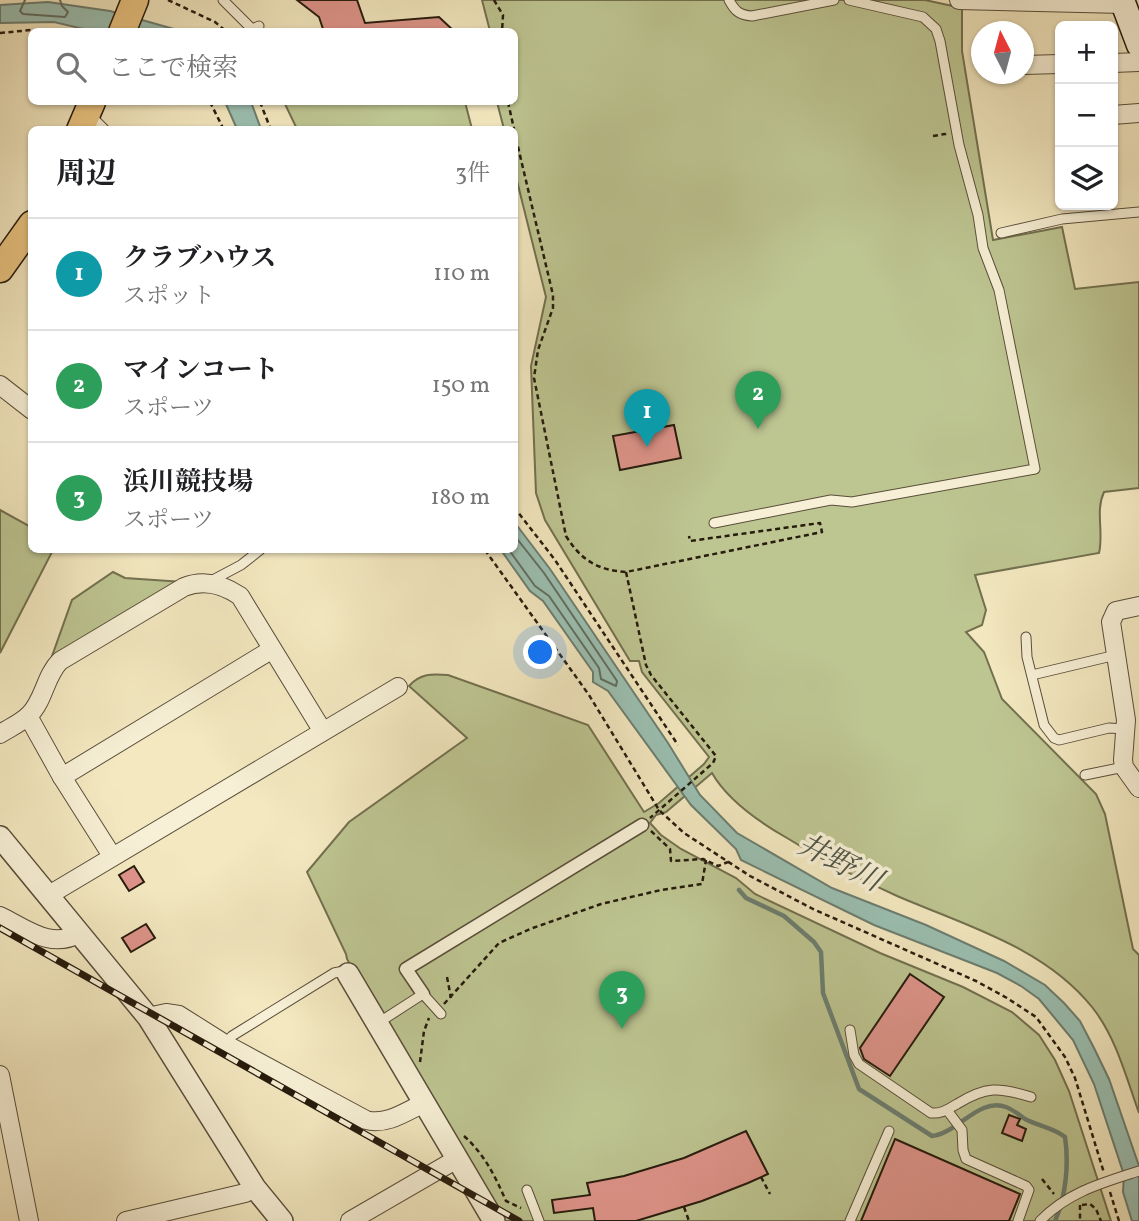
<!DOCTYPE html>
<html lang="ja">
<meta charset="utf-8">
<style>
:root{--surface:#fff;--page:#f2f2f2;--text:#202124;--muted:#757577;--line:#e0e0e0;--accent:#8f2418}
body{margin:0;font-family:Vollkorn,"Noto Serif JP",serif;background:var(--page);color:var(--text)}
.controls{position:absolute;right:21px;top:21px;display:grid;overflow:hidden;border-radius:10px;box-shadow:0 2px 5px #0004}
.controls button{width:63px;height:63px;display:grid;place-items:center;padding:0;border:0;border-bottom:2px solid var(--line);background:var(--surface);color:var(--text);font:35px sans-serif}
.compass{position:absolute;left:971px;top:21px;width:63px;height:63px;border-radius:50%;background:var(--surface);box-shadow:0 2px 5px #0004;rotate:354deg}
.you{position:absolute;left:541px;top:653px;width:24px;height:24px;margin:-18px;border:5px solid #fff;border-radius:50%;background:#1a73e8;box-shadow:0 0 0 10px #1a73e833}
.badge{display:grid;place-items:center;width:46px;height:46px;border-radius:50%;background:var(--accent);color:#fff;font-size:23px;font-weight:700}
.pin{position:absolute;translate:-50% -58px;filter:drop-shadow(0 2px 4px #0008)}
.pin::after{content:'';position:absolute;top:37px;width:24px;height:21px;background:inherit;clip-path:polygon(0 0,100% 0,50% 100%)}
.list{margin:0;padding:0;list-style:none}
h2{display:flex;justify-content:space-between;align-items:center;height:91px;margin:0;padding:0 28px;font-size:30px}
h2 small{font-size:23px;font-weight:400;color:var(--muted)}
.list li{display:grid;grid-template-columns:46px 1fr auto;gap:21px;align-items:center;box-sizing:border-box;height:112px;padding:0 28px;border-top:2px solid var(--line)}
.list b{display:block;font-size:26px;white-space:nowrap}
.list p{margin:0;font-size:23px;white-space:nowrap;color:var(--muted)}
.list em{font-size:23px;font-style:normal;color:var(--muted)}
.icon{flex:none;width:38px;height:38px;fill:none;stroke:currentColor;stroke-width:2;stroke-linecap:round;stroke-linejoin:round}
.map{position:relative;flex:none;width:1139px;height:1221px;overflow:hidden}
.search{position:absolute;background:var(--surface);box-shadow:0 2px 5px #0004;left:28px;top:28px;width:490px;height:77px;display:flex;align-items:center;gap:18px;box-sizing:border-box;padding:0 24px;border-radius:10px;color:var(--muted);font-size:26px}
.panel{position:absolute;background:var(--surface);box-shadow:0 2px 5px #0004;left:28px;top:126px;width:490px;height:427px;border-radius:10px}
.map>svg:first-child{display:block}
.green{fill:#bdc591;stroke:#72704f;stroke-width:2}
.water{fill:#9bc0b2;stroke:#6c7e70;stroke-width:2}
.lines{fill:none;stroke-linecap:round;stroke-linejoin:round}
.shore{stroke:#606e60;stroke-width:2}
.stream{stroke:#6c7e70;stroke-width:4.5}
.building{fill:#de948a;stroke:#261b0d;stroke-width:2}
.service-casing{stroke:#594e3a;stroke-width:11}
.pedestrian-casing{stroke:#594e3a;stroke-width:15}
.minor-casing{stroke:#594e3a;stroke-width:20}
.tertiary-casing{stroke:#594e3a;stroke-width:24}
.secondary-casing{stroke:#261b0d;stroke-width:27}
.primary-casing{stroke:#261b0d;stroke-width:29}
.path{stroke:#261b0d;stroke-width:2.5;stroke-dasharray:5 3.5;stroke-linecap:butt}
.service{stroke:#f7f0d6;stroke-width:9}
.pedestrian{stroke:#f7f0d6;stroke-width:12}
.minor{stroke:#f7f0d6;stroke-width:18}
.tertiary{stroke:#f7f0d6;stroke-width:21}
.secondary{stroke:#f7f0d6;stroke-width:24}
.primary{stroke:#eac480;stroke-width:26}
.rail-casing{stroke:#261b0d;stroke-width:7}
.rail{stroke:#f7f0d6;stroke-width:4.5;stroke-dasharray:13;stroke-linecap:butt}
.labels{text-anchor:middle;stroke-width:7;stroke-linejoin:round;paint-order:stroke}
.water-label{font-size:30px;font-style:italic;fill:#4f5547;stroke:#f7f0d6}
</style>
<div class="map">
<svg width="1139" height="1221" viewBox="0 0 1139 1221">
<rect width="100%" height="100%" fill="#f3e8c0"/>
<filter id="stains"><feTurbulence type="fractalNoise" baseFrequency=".00286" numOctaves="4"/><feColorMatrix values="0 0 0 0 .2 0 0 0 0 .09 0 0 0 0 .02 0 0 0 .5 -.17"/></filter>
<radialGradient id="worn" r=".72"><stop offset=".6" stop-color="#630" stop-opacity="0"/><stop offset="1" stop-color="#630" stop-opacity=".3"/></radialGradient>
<g class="green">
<path d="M482,0H925L962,8V51L993,240L1062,227L1075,289L1139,282V488L1104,492C1095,511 1104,532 1099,553L975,575L986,610L982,625L966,632L984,652L1002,699L1096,794L1105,814L1133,949L1139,955V1113C1126,1077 1116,1037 1092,1007C1043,946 963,925 895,895C857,878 822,860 787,838C759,822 728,801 712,773L666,812L656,815L650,823L661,835L681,849L736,878L755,894L880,953L963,987L1012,1012L1039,1035L1055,1060L1069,1091L1111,1221H502L347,959L346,954L307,872L349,822L467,738L409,686C421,673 432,674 448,675L588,725L644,812L659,803L704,764L709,757L642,672L639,661H630L545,520L536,493L531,366L546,297L515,173L514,130L504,129L497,102H514V32L490,31Z"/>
<path d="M284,102H465L472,129H297Z"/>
<path d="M0,510L31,527L32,550H53L0,653Z"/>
<path d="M113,572L125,578L184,582L51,659L72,600Z"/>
</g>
<g class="water">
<path d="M48,2L110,11L181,31L96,32L54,22L0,23V5Z"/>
<path d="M225,102H251L261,129H237Z"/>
<path d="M515,523L550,569L668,743L700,795L737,833L832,888L926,925L1004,961L1045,985L1064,1003L1080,1021L1094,1048L1109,1079L1139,1166V1221H1132L1123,1192L1124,1175L1094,1084L1073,1040L1039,999L1021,986L997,973L874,925L741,860L736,849L691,805L608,691L593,682V672L543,601L530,591L501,550H514Z"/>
</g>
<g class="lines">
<g class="shore">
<path d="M25,0L20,11L23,14L65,17L68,12L62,6L60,0"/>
<path d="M509,550L535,586L549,596L599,668L601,679L616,686L617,681L544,573L514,535"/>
</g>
<path class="stream" d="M739,890L746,898L784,916L814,942L821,952L823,993L859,1089L932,1136C958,1133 979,1097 1006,1107C1014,1110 1019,1115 1025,1119C1038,1126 1054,1128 1065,1137C1069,1164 1066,1196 1055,1221"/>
</g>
<g class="building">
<path d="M297,0H357L365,23L439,17L455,32H324L319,17Z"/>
<path d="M674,425L681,458L620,470L613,436Z"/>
<path d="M134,866L144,882L129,891L119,875Z"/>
<path d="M146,924L155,938L131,952L122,938Z"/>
<path d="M910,974L944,997L890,1076L864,1059L860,1048Z"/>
<path d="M1009,1115L1020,1119L1017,1125L1026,1129L1022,1141L1002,1133Z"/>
<path d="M746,1131L768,1174L748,1183L702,1201L636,1221H595L593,1208L554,1213L552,1200L590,1195L587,1183L624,1176L684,1158Z"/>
<path d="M895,1139L1020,1194L1009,1221H861Z"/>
</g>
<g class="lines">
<g class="service-casing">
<g id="service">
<path d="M223,0L252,29L259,26"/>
<path d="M729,0C735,11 739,15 752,16L834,0"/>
<path d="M89,114L105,130"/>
<path d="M1001,233L1062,219L1139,212"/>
<path d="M714,523L831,500L852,502L1035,469L999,290L983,248L978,215L959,145L940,41L936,29L923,17L849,0"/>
<path d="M209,582L241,565L260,550"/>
<path d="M1026,637L1027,657L1044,725L1054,738L1059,740L1109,728L1125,729"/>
<path d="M1032,675L1116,655"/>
<path d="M1085,775L1124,767"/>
<path d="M378,1023L423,994L441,1014"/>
<path d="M850,1030L854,1055L859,1064L931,1113C942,1114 948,1109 957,1104C986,1086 999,1087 1031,1097"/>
<path d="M225,1044L232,1036L334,973L344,971L347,974"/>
<path d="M947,1110L962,1130L963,1150L966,1159L1026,1186L1029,1190L1018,1221"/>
<path d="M527,1190L539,1221"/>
<path d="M850,1221L889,1131"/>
<path d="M1040,1221C1068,1192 1102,1183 1139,1171"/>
</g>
</g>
<g class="pedestrian-casing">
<path id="pedestrian" d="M423,994L406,969L642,825"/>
</g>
<g class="minor-casing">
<g id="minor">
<path d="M959,0L1123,4"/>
<path d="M1113,63L1139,62"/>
<path d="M1024,65L1060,64"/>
<path d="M1113,115L1139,113"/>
<path d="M0,385L32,410"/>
<path d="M1139,606L1116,611L1111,622L1126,720L1123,760L1124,767L1139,788"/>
<path d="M28,716L62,777L112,856"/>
<path d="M0,734C9,728 21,723 29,715C44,701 45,676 60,661L184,587C204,579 222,584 240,596L322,730"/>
<path d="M62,777L271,650"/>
<path d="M49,895L398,687"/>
<path d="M0,916C27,929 51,950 80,933"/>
<path d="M148,1017L166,1013L179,1015L225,1044L366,1120C386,1126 407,1111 424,1103"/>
<path d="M0,1075L29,1221"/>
<path d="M126,1221L245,1193L255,1188"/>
<path d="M350,1221L457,1159"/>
</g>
</g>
<g class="tertiary-casing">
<g id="tertiary">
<path d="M0,837L148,1017L255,1188L282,1221"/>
<path d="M348,974L494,1221"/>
</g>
</g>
<g class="secondary-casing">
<path id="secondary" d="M1122,0L1139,45"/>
</g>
<g class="primary-casing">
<g id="primary">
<path d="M122,32L135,0"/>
<path d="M80,130L92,102"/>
<path d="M0,269L32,224"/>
</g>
</g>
<g class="path">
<path d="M168,0L215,22L227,32"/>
<path d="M494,0L503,15L502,32"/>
<path d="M0,33L31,30L51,32"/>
<path d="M210,102L224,130"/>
<path d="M260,102L271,130"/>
<path d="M508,102L514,129"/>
<path d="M514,130L553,295V308L538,350L534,378L566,536C581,560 597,570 626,572L822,532L820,523L690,541L689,536"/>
<path d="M933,136L945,134V137"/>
<path d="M514,507L555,560L678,745"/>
<path d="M485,550L589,695L659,810L684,833L750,876L813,909L976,981L1007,998L1036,1017L1065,1057L1075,1078L1104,1173"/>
<path d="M626,572L646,665L651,675L716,756L713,763L650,818"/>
<path d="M651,831L670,849L671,861L703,859L718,866L728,862"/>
<path d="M447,977L451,998"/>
<path d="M444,1004L499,943L530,929L601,904L661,890L702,884L706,860"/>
<path d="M420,1062L424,1031L429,1018"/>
<path d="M464,1136C485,1155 495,1176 506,1201L521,1208"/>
<path d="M761,1177L770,1194"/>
<path d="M1042,1179L1054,1194"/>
<path d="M1110,1192L1119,1221"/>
<path d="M1080,1205V1221"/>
<path d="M1082,1205L1090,1204L1096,1209L1101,1221"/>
<path d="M684,1207L689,1221"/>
</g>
<use href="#service" class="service"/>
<use href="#pedestrian" class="pedestrian"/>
<use href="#minor" class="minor"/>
<use href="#tertiary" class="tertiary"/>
<use href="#secondary" class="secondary"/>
<use href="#primary" class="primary"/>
<g class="rail-casing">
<path id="rail" d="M0,928L519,1221"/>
</g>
<use href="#rail" class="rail"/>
</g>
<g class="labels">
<g class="water-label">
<text transform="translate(840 862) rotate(27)" y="10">井野川</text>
</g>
</g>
<rect width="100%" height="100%" filter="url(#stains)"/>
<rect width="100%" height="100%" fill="url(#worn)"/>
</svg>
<div class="controls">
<button>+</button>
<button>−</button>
<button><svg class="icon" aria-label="layers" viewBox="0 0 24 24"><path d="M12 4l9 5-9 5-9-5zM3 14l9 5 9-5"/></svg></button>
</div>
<svg class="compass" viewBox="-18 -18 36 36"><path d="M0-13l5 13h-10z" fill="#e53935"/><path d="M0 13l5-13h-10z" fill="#757577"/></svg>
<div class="you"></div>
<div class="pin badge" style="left:647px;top:447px;background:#0f9aa8">1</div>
<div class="pin badge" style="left:758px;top:429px;background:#2e9e5b">2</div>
<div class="pin badge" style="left:622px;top:1029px;background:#2e9e5b">3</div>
<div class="search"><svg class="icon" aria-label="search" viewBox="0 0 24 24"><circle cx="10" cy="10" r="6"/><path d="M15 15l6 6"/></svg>ここで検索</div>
<section class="panel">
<h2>周辺<small>3件</small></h2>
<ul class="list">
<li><span class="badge" style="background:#0f9aa8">1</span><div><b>クラブハウス</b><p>スポット</p></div><em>110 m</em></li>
<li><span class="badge" style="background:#2e9e5b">2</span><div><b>マインコート</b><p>スポーツ</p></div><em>150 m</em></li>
<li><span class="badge" style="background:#2e9e5b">3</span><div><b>浜川競技場</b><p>スポーツ</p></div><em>180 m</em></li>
</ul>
</section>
</div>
